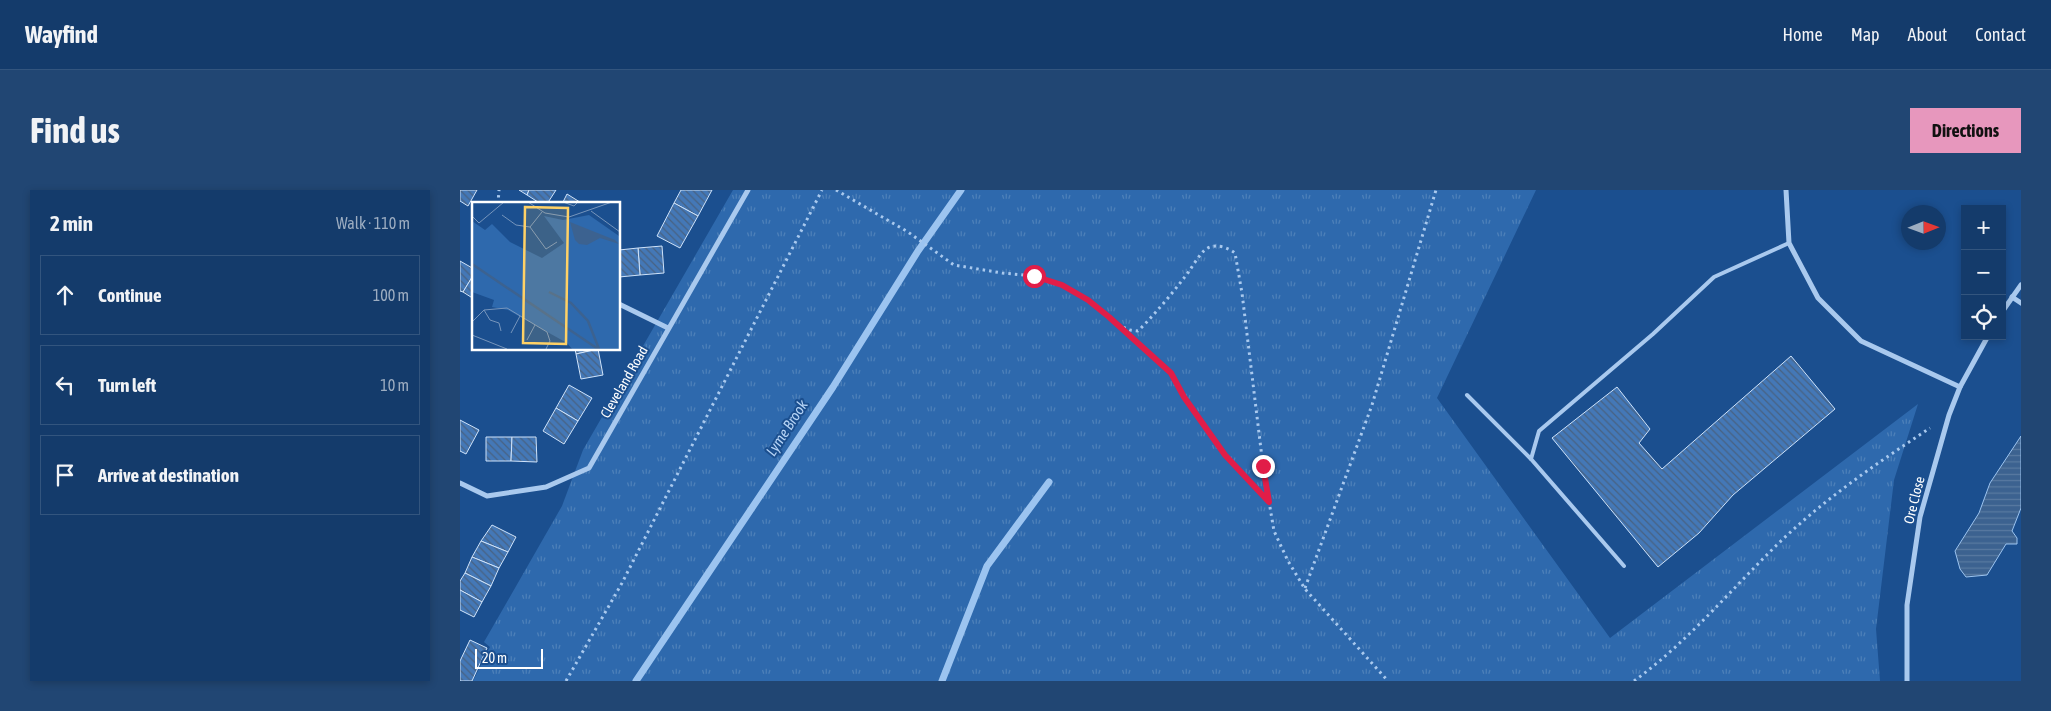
<!DOCTYPE html>
<meta charset="utf-8">
<style>
:root{--surface:#143b6b;--page:#214673;--text:#f1f3f6;--muted:#9dadc1;--line:#33557e;--accent:#e797bd}
body{margin:0;font-family:"Asap Condensed",sans-serif;background:var(--page);color:var(--text)}
.controls{position:absolute;right:15px;top:15px;display:grid;overflow:hidden;border-radius:0px;box-shadow:0 2px 8px #0003}
.controls button{width:45px;height:45px;display:grid;place-items:center;padding:0;border:0;border-bottom:1px solid var(--line);background:var(--surface);color:var(--text);font:25px sans-serif}
.compass{position:absolute;left:1441px;top:15px;width:45px;height:45px;border-radius:50%;background:var(--surface);box-shadow:0 2px 8px #0003;rotate:89deg}
.scale{position:absolute;left:15px;bottom:12px;width:68px;box-sizing:border-box;padding-left:5px;border:2px solid #fff;border-top:0;font-size:14px;line-height:18px;white-space:nowrap;color:#fff;-webkit-text-stroke:4px #1b4f8f;paint-order:stroke}
.stop{position:absolute;width:15px;height:15px;margin:-11px;border:4px solid #e11d48;border-radius:50%;background:#fff}
.stop.end{background:#e11d48;border-color:#fff;box-shadow:0 1px 5px #0008}
.list{margin:0;padding:0;list-style:none}
h2{display:flex;justify-content:space-between;align-items:center;height:65px;margin:0;padding:0 20px;font-size:21px}
h2 small{font-size:16px;font-weight:400;color:var(--muted)}
.list li{display:grid;grid-template-columns:32px 1fr auto;gap:15px;align-items:center;box-sizing:border-box;height:80px;margin:0 10px 10px;padding:0 10px;border:1px solid var(--line);border-radius:0px}
.list b{display:block;font-size:19px;white-space:nowrap}
.list em{font-size:16px;font-style:normal;color:var(--muted)}
.icon{flex:none;width:28px;height:28px;fill:none;stroke:currentColor;stroke-width:2;stroke-linecap:round;stroke-linejoin:round}
.map{position:relative;flex:none;width:1561px;height:491px;overflow:hidden;border-radius:0px}
header{display:flex;align-items:center;gap:30px;box-sizing:border-box;height:70px;padding:0 25px;background:var(--surface);border-bottom:1px solid var(--line)}
header strong{font-size:24px}
nav{display:flex;gap:28px;margin-inline-start:auto;font-size:18px}
.intro{display:flex;align-items:center;justify-content:space-between;box-sizing:border-box;height:120px;padding:0 30px}
h1{margin:0;font-size:35px}
.button{padding:12px 22px;border-radius:0px;background:var(--accent);color:#111;font-size:18px;font-weight:700}
main{display:flex;gap:30px;padding:0 30px}
aside{flex:1;background:var(--surface);border-radius:0px;box-shadow:0 2px 8px #0003}
.map>svg:first-child{display:block}
.grass{fill:url(#grass-tufts)}
.water{fill:url(#water-rules);stroke:#9cc4f0}
.lines{fill:none;stroke-linecap:round;stroke-linejoin:round}
.stream{stroke:#9cc4f0;stroke-width:7}
.building{fill:url(#building-back-hatch);stroke:#cfe3fa}
.path{stroke:#a9c9ee;stroke-width:3;stroke-dasharray:2.5 4;stroke-linecap:butt}
.lane{stroke:#a9c9ee;stroke-width:4}
.street{stroke:#a9c9ee;stroke-width:5}
.route{stroke:#e11d48;stroke-width:6}
.labels{text-anchor:middle;stroke-width:4;stroke-linejoin:round;paint-order:stroke}
.street-label{font-size:14px;fill:#fff;stroke:#1b4f8f}
.water-label{font-size:15px;font-style:italic;fill:#b5d3f5;stroke:#1b4f8f}
.inset-river{fill:none;stroke:#3c6290;stroke-width:2.5}
.inset-road{fill:none;stroke:#7695bc;stroke-width:1}
.view{fill:#ffd166;fill-opacity:0.15;stroke:#ffd166;stroke-width:2.5}
.inset-edge{fill:none;stroke:#fff;stroke-width:2.5}
</style>
<header>
<strong>Wayfind</strong>
<nav><a>Home</a><a>Map</a><a>About</a><a>Contact</a></nav>
</header>
<div class="intro"><h1>Find us</h1><a class="button">Directions</a></div>
<main>
<aside>
<h2>2 min<small>Walk · 110 m</small></h2>
<ul class="list">
<li><svg class="icon" aria-label="ahead" viewBox="0 0 24 24"><path d="M12 20V5M6 11l6-6 6 6"/></svg><div><b>Continue</b></div><em>100 m</em></li>
<li><svg class="icon" aria-label="left" viewBox="0 0 24 24"><path d="M17 20v-9H6M10 6l-5 5 5 5"/></svg><div><b>Turn left</b></div><em>10 m</em></li>
<li><svg class="icon" aria-label="arrive" viewBox="0 0 24 24"><path d="M6 21V4h12l-3 4 3 4H6"/></svg><div><b>Arrive at destination</b></div></li>
</ul>
</aside>
<div class="map">
<svg width="1561" height="491" viewBox="0 0 1561 491">
<defs>
<pattern id="grass-tufts" width="24" height="20" patternUnits="userSpaceOnUse" patternTransform="scale(1.25)"><rect width="24" height="20" fill="#2e69ad"/><path d="M3 7l-1-3M5 7V3M7 7l1-3M15 17l-1-3M17 17v-4M19 17l1-3" fill="none" stroke="#4d80b9"/></pattern>
<pattern id="water-rules" width="6" height="5" patternUnits="userSpaceOnUse" patternTransform="scale(1.25)"><rect width="6" height="5" fill="#3c6290"/><path d="M0 2.5h6" fill="none" stroke="#597aa1"/></pattern>
<pattern id="building-back-hatch" width="6" height="6" patternUnits="userSpaceOnUse" patternTransform="scale(1.25)"><rect width="6" height="6" fill="#4478b7"/><path d="M-1 5l2 2M0 0l6 6M5-1l2 2" fill="none" stroke="#486282"/></pattern>
</defs>
<rect width="100%" height="100%" fill="#1b4f8f"/>
<path class="grass" d="M273,0H1076L977,208L1150,448L1458,214L1434,290L1416,439L1420,491H13L30,457L24,452L102,316L123,260Z"/>
<path class="water" d="M1561,246V318L1552,341L1557,348V354H1546L1527,385L1506,387L1500,379L1495,361L1519,323L1530,293Z"/>
<g class="lines">
<g class="stream">
<path d="M176,491L373,197L458,61L501,0"/>
<path d="M482,491L527,376L589,292"/>
</g>
</g>
<g class="building">
<path d="M0,0H17L8,16L0,11Z"/>
<path d="M59,0H69L67,5Z"/>
<path d="M69,0H96L87,14H81L67,5Z"/>
<path d="M221,0H252L238,26L214,13Z"/>
<path d="M107,4L123,14H102Z"/>
<path d="M214,13L238,26L220,58L197,46Z"/>
<path d="M202,56L204,83L180,85L178,58Z"/>
<path d="M178,58L180,85L159,87V60Z"/>
<path d="M0,71L14,79V84L3,102L0,101Z"/>
<path d="M14,84V109L3,102Z"/>
<path d="M115,159H138L116,164Z"/>
<path d="M138,159L143,185L121,189L116,164Z"/>
<path d="M1331,166L1375,219L1273,305L1239,343L1198,377L1092,248L1157,197L1190,239L1179,253L1202,279Z"/>
<path d="M109,195L132,208L118,231L96,218Z"/>
<path d="M96,218L118,231L104,254L83,241Z"/>
<path d="M0,230L19,240L6,264L0,261Z"/>
<path d="M26,247H52L51,271H26Z"/>
<path d="M52,247H76L77,272L51,271Z"/>
<path d="M32,335L56,347L48,362L21,351Z"/>
<path d="M21,351L48,362L39,378L12,367Z"/>
<path d="M12,367L39,378L31,396L5,383Z"/>
<path d="M5,383L31,396L22,412L0,400V391Z"/>
<path d="M0,400L22,412L14,427L0,420Z"/>
<path d="M10,450L27,458L12,491H0V471Z"/>
</g>
<g class="lines">
<g class="path">
<path d="M376,0L448,42L494,75L542,83L574,86L602,95L628,110L660,136L670,140L678,141C695,124 710,106 724,88C730,81 739,64 746,59C755,53 767,57 775,63L782,103L803,276L814,341L828,371L845,399L928,491"/>
<path d="M38,14L39,0"/>
<path d="M662,138L711,183L724,207L765,265L808,312"/>
<path d="M845,398L912,215L976,0"/>
<path d="M106,491L162,393L362,0"/>
<path d="M1174,491C1229,451 1273,397 1322,350C1367,307 1419,272 1470,238"/>
</g>
<g class="lane">
<path d="M1007,205L1071,269"/>
<path d="M1164,376L1071,269L1079,241L1193,144L1254,87L1329,53"/>
</g>
<g class="street">
<path d="M1326,0L1329,53L1358,108L1401,151L1500,197"/>
<path d="M1552,107L1561,113"/>
<path d="M159,114L208,138"/>
<path d="M1542,122L1561,95"/>
<path d="M0,293L27,306L86,297L129,278L288,0"/>
<path d="M1447,491V415L1460,327L1489,225L1500,197L1528,146"/>
</g>
</g>
<g class="lines">
<path class="route" d="M574,86L602,95L628,110L649,127L711,183L724,207L765,265L809,312L803,276"/>
</g>
<g class="labels">
<g class="street-label">
<text transform="translate(164 192) rotate(-60)" y="5">Cleveland Road</text>
<text transform="translate(1454 310) rotate(-76)" y="5">Ore Close</text>
</g>
<g class="water-label">
<text transform="translate(327 238) rotate(-57)" y="5">Lyme Brook</text>
</g>
</g>
<g transform="translate(12 12)">
<rect width="148" height="148" fill="#1b4f8f"/>
<path d="M117,13L147,34V147H100L95,141L36,108L20,105L22,98L0,90V19L13,28L20,22L38,40L70,56L92,41L72,14L91,18Z" fill="#2e69ad"/>
<path d="M98,20L143,38L147,42L128,36L115,43L107,42L103,38Z" fill="#3c6290"/>
<path class="inset-river" d="M0,62L126,147M77,90L99,101L116,119L127,147"/>
<path class="inset-road" d="M56,0L73,11L97,15L140,0M91,0L102,4L106,0M119,9L148,30M30,13L44,23L58,25L70,10M0,14L7,21L32,0M58,25L74,47L85,40M12,108L18,118L27,121L29,129M0,120L12,108L35,106L75,130L78,139L74,147M39,131L48,114M0,133L35,147M55,138L63,123"/>
<path class="view" d="M53,5L96,6L94,142L51,141Z"/>
<rect width="148" height="148" class="inset-edge"/>
</g>
</svg>
<div class="controls">
<button>+</button>
<button>−</button>
<button><svg class="icon" aria-label="locate" viewBox="0 0 24 24"><circle cx="12" cy="12" r="6"/><path d="M12 2v4M12 18v4M2 12h4M18 12h4"/></svg></button>
</div>
<svg class="compass" viewBox="-18 -18 36 36"><path d="M0-13l5 13h-10z" fill="#e53935"/><path d="M0 13l5-13h-10z" fill="#9dadc1"/></svg>
<div class="scale">20 m</div>
<div class="stop" style="left:574px;top:86px"></div>
<div class="stop end" style="left:803px;top:276px"></div>
</div>
</main>
